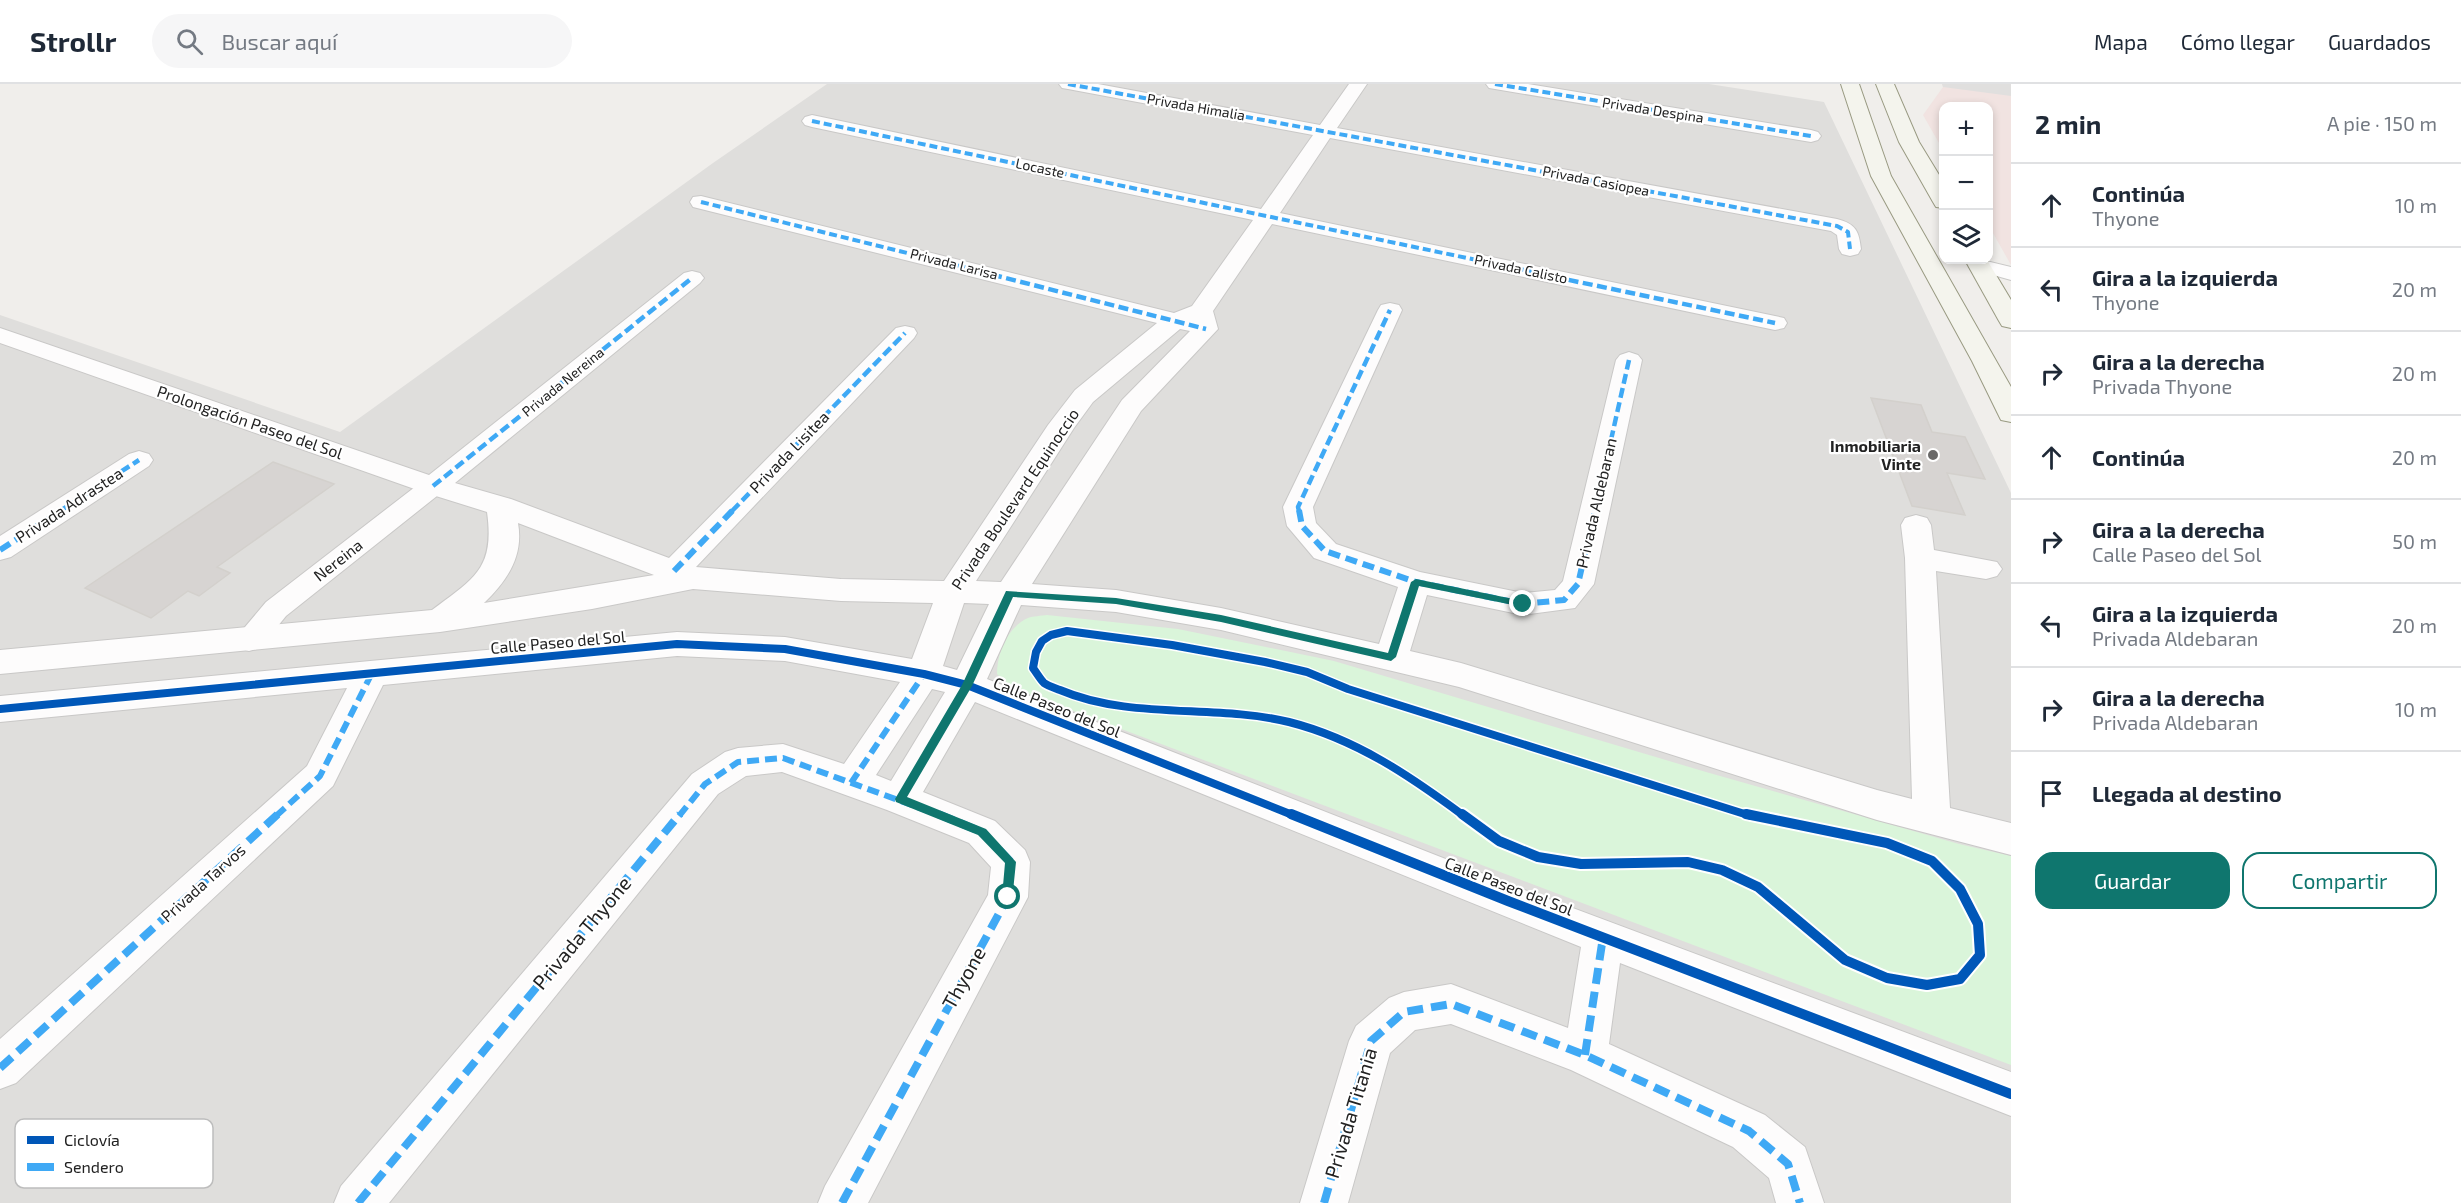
<!DOCTYPE html>
<html lang="es">
<meta charset="utf-8">
<style>
:root{--surface:#fff;--page:#f6f6f7;--text:#1f2937;--muted:#747a83;--line:#e0e1e3;--accent:#0f766e}
body{margin:0;font-family:"Exo 2",sans-serif;background:var(--page);color:var(--text)}
.controls{position:absolute;right:18px;top:18px;display:grid;overflow:hidden;border-radius:12px;box-shadow:0 3px 9px #0003}
.controls button{width:54px;height:54px;display:grid;place-items:center;padding:0;border:0;border-bottom:2px solid var(--line);background:var(--surface);color:var(--text);font:30px sans-serif}
.stop{position:absolute;width:18px;height:18px;margin:-14px;border:4px solid #0f766e;border-radius:50%;background:#fff}
.stop.end{background:#0f766e;border-color:#fff;box-shadow:0 2px 6px #0008}
.list{margin:0;padding:0;list-style:none}
h2{display:flex;justify-content:space-between;align-items:center;height:78px;margin:0;padding:0 24px;font-size:26px}
h2 small{font-size:20px;font-weight:400;color:var(--muted)}
.list li{display:grid;grid-template-columns:39px 1fr auto;gap:18px;align-items:center;box-sizing:border-box;height:84px;padding:0 24px;border-top:2px solid var(--line)}
.list b{display:block;font-size:22px;white-space:nowrap}
.list p{margin:0;font-size:20px;white-space:nowrap;color:var(--muted)}
.list em{font-size:20px;font-style:normal;color:var(--muted)}
.actions{display:flex;gap:12px;padding:18px 24px}
.actions a{flex:1;padding:14px 0;border:2px solid var(--accent);border-radius:18px;text-align:center;font-size:21px;color:var(--accent)}
.actions .main{background:var(--accent);color:#fff}
.icon{flex:none;width:33px;height:33px;fill:none;stroke:currentColor;stroke-width:2;stroke-linecap:round;stroke-linejoin:round}
.map{position:relative;flex:none;width:2011px;height:1119px;overflow:hidden}
header{display:flex;align-items:center;gap:36px;box-sizing:border-box;height:84px;padding:0 30px;background:var(--surface);border-bottom:2px solid var(--line)}
header strong{font-size:28px}
nav{display:flex;gap:33px;margin-inline-start:auto;font-size:21px}
.search{width:420px;height:54px;background:var(--page);display:flex;align-items:center;gap:15px;box-sizing:border-box;padding:0 21px;border-radius:33px;color:var(--muted);font-size:22px}
main{display:flex}
aside{flex:1;background:var(--surface)}
.map>svg:first-child{display:block}
.residential{fill:#dfdedc}
.commercial{fill:#f1e3e1}
.park{fill:#daf5da}
.parking{fill:#e0dfde}
.building{fill:#d7d4d2;stroke:#d3d0cc;stroke-width:1.5}
.lines{fill:none;stroke-linecap:round;stroke-linejoin:round}
.lane-casing{stroke:#c9c8c7;stroke-width:2}
.street-casing{stroke:#c9c8c7;stroke-width:2}
.secondary-casing{stroke:#999a82;stroke-width:2}
.lane{fill:#fdfcfc;fill-rule:evenodd}
.street{fill:#fdfcfc;fill-rule:evenodd}
.secondary{fill:#f4f4ed;fill-rule:evenodd}
.quiet-far3{stroke:#3fa9f5;stroke-width:4;stroke-dasharray:8 4;stroke-linecap:butt}
.quiet-far2{stroke:#3fa9f5;stroke-width:4.5;stroke-dasharray:10 4.5;stroke-linecap:butt}
.quiet-far1{stroke:#3fa9f5;stroke-width:6;stroke-dasharray:12 6;stroke-linecap:butt}
.quiet{stroke:#3fa9f5;stroke-width:8;stroke-dasharray:16 8;stroke-linecap:butt}
.cycleway-far1-casing{stroke:#fff;stroke-width:11}
.cycleway-casing{stroke:#fff;stroke-width:14}
.cycleway-far1{stroke:#0057b8;stroke-width:8}
.cycleway{stroke:#0057b8;stroke-width:10}
.route{fill:#0f766e}
.poi-dot{fill:#6a6968;stroke:#fff;stroke-width:2}
.labels{text-anchor:middle;stroke-width:4.5;stroke-linejoin:round;paint-order:stroke}
.far-street-label{font-size:14px;fill:#222;stroke:#fff}
.street-label{font-size:16px;fill:#222;stroke:#fff}
.poi-label{font-size:16px;font-weight:bold;fill:#222;stroke:#fff;text-anchor:end}
.near-street-label{font-size:20px;fill:#222;stroke:#fff}
.key{fill:#fff;stroke:#bdbdbd;stroke-width:1.5}
.key-label{font-size:16px;fill:#222}
</style>
<header>
<strong>Strollr</strong>
<div class="search"><svg class="icon" aria-label="search" viewBox="0 0 24 24"><circle cx="10" cy="10" r="6"/><path d="M15 15l6 6"/></svg>Buscar aquí</div>
<nav><a>Mapa</a><a>Cómo llegar</a><a>Guardados</a></nav>
</header>
<main>
<div class="map">
<svg width="2011" height="1119" viewBox="0 0 2011 1119">
<rect width="100%" height="100%" fill="#f0eeeb"/>
<path class="residential" d="M827,0H1709L1824,18L2011,409V1119H0V231L340,348L713,79Z"/>
<path class="commercial" d="M1942,0H2011V181L1989,142L1988,22H1944L1943,66L1923,31L1943,3Z"/>
<path class="park" d="M1047,531L1178,545L1334,577L1706,688L1959,760L2011,772V981L1013,604L997,590C997,570 1007,543 1028,534C1033,532 1041,532 1047,531Z"/>
<path class="parking" d="M1942,0H2011V12L1943,3Z"/>
<g class="building">
<path d="M1871,314L1921,321L1932,348L1965,353L1985,395L1947,389L1965,431L1912,422Z"/>
<path d="M273,378L334,400L217,483L230,489L199,512L188,507L151,534L85,504Z"/>
</g>
<g class="lines">
<g class="lane-casing">
<g id="lane">
<path d="M1982,176L2011,183V196L1972,185L1969,181L1972,177Z"/>
<path d="M433,394L442,396L446,402L442,408L286,532L260,564L249,567L238,564L234,556L266,518L424,396Z"/>
</g>
</g>
<g class="street-casing">
<g id="street">
<path d="M1059,0H1098L1320,41L1349,0H1367L1337,44L1837,135C1856,140 1859,147 1861,165L1858,170L1850,172L1842,170L1839,165L1837,151L1831,147L1330,54L1280,129L1775,232L1784,234L1787,239L1784,244L1775,246L1272,140L1213,227L1218,245L1141,327L1032,500L1116,506L1221,524L1379,560L1398,503L1314,474L1287,442L1283,423L1378,226L1381,221L1390,219L1399,221L1402,226L1313,423L1316,439L1336,460L1420,488L1523,509L1555,506L1563,497L1616,276L1620,271L1629,268L1638,271L1642,276L1594,500L1575,524L1523,531L1427,511L1410,567L1461,579L1877,706L1912,715L1905,474L1901,441L1905,434L1916,431L1927,434L1931,441L1934,466L1997,478L2002,485L1997,492L1986,495L1936,487L1950,724L2011,739V771L1877,736L1459,603L1221,546L1116,528L1021,521L987,595L1522,805L2011,988V1032L1620,879L1609,960L1765,1031L1805,1063L1824,1119H1776L1769,1094L1733,1063L1571,986L1451,940L1415,946L1390,969L1348,1119H1300L1349,957L1356,942L1389,914L1404,908L1451,900L1568,944L1581,863L975,618L923,708L995,737L1025,766L1030,778L1028,813L868,1119H818L825,1102L988,811L991,783L969,759L887,726L782,688L746,692L718,710L389,1119H334L341,1102L692,690L725,668L738,664L783,660L844,680L900,598L785,577L677,572L383,601L333,702L16,999L0,1005V955L307,682L347,604L0,638V612L677,548L785,553L912,575L933,519L841,517L693,505L592,525L440,548L0,590V566L432,526C474,494 495,485 487,428L423,408L0,259V244L429,391L684,189L692,187L700,189L704,194L700,199L455,399L511,415L669,474L896,244L905,242L914,244L917,249L914,254L696,483L841,495L944,497L1048,341L1075,306L1157,239L693,123L690,118L693,113L701,112L1174,229L1192,222L1253,136L812,43L805,41L802,37L805,33L812,31L1261,125L1313,51L1068,5L1062,4ZM1180,245L1190,247L1122,316L1001,498L976,497L1074,344L1093,318ZM518,439L654,491L484,519C507,497 524,472 518,439ZM964,519L989,520L957,586L943,582ZM932,605L945,608L891,697L876,691Z"/>
<path d="M1486,0H1528L1811,46L1818,48L1821,52L1818,56L1811,58L1495,5L1489,4Z"/>
<path d="M139,367L149,370L153,376L149,382L11,473L0,476V452L129,370Z"/>
</g>
</g>
<g class="secondary-casing">
<g id="secondary">
<path d="M1841,0H1859L1891,92L2011,303V338L2001,336L1998,330L1972,277L1871,92Z"/>
<path d="M1876,0H1894L1919,58L1944,99V124L1936,123L1933,118L1899,58Z"/>
<path d="M1965,176H1987L2011,216V244L2002,242L1999,237Z"/>
</g>
</g>
<use href="#lane" class="lane"/>
<use href="#street" class="street"/>
<use href="#secondary" class="secondary"/>
<g class="quiet-far3">
<path d="M1068,0L1837,142L1848,148L1850,165"/>
<path d="M1495,0L1811,52"/>
<path d="M812,37L1534,188"/>
<path d="M701,118L984,188"/>
</g>
<g class="quiet-far2">
<path d="M978,187L1206,245"/>
<path d="M1526,187L1775,239"/>
<path d="M433,402L692,194"/>
<path d="M60,427L139,376"/>
<path d="M732,427L905,249"/>
<path d="M1299,427L1298,423L1390,226"/>
<path d="M1595,427L1629,276"/>
</g>
<g class="quiet-far1">
<path d="M1299,426L1302,442L1325,467L1416,498L1523,520L1564,516L1578,500L1595,426"/>
<path d="M0,466L62,426"/>
<path d="M674,487L733,426"/>
<path d="M1391,573L1416,498"/>
<path d="M851,699L924,590"/>
<path d="M900,715L967,601"/>
<path d="M276,732L320,692L372,589"/>
<path d="M679,732L705,700L738,678L783,674L942,732"/>
</g>
<g class="quiet">
<path d="M1585,971L1603,853"/>
<path d="M0,984L278,730"/>
<path d="M358,1119L680,730"/>
<path d="M842,1119L1008,813L1011,778L982,748L938,730"/>
<path d="M1324,1119L1371,957L1404,928L1451,920L1585,971L1749,1047L1788,1080L1800,1119"/>
</g>
<g class="cycleway-far1-casing">
<g id="cycleway-far1">
<path d="M0,625L677,560L785,565L924,590L967,601L1295,732"/>
<path d="M1464,732C1410,692 1356,655 1289,638C1216,620 1130,636 1060,606C1055,604 1048,602 1044,599C1040,595 1036,588 1033,584L1036,568L1042,557L1051,551L1067,547L1172,561L1265,578L1307,588L1348,605L1751,732"/>
</g>
</g>
<g class="cycleway-casing">
<g id="cycleway">
<path d="M1291,730L1508,817L2011,1010"/>
<path d="M1462,730L1499,757L1538,773L1581,780L1688,778L1722,786L1758,803L1845,876L1887,894L1927,901L1960,895L1980,871L1978,840L1960,805L1932,777L1887,759L1746,730"/>
</g>
</g>
<use href="#cycleway-far1" class="cycleway-far1"/>
<use href="#cycleway" class="cycleway"/>
</g>
<path class="route" d="M1416,495L1523,517L1528,520L1523,523L1419,502L1396,573L1391,577L1221,538L1116,520L1013,513L972,602L907,713L986,745L1016,778L1012,817H1004L1002,813L1005,779L978,751L896,718L895,715L962,601L1006,507L1116,514L1221,531L1388,569L1411,498Z"/>
<circle class="poi-dot" cx="1933" cy="371" r="6"/>
<g class="labels">
<g class="far-street-label">
<text transform="translate(1196 23) rotate(10)" y="5">Privada Himalia</text>
<text transform="translate(1653 26) rotate(9)" y="5">Privada Despina</text>
<text transform="translate(1040 84) rotate(12)" y="5">Locaste</text>
<text transform="translate(1596 97) rotate(11)" y="5">Privada Casiopea</text>
<text transform="translate(954 180) rotate(14)" y="5">Privada Larisa</text>
<text transform="translate(1521 185) rotate(12)" y="5">Privada Calisto</text>
<text transform="translate(563 298) rotate(-39)" y="5">Privada Nereina</text>
</g>
<g class="street-label">
<text transform="translate(250 338) rotate(19)" y="6">Prolongación Paseo del Sol</text>
<text transform="translate(789 368) rotate(-46)" y="6">Privada Lisitea</text>
<text transform="translate(1015 415) rotate(-56)" y="6">Privada Boulevard Equinoccio</text>
<text transform="translate(1596 419) rotate(-77)" y="6">Privada Aldebaran</text>
<text transform="translate(69 421) rotate(-33)" y="6">Privada Adrastea</text>
<text transform="translate(338 476) rotate(-38)" y="6">Nereina</text>
<text transform="translate(558 558) rotate(-5)" y="6">Calle Paseo del Sol</text>
<text transform="translate(1057 623) rotate(22)" y="6">Calle Paseo del Sol</text>
<text transform="translate(203 799) rotate(-42)" y="6">Privada Tarvos</text>
<text transform="translate(1509 802) rotate(21)" y="6">Calle Paseo del Sol</text>
</g>
<g class="poi-label">
<text x="1921" y="368">Inmobiliaria<tspan x="1921" dy="18">Vinte</tspan></text>
</g>
<g class="near-street-label">
<text transform="translate(582 849) rotate(-50)" y="7">Privada Thyone</text>
<text transform="translate(964 894) rotate(-61)" y="7">Thyone</text>
<text transform="translate(1351 1029) rotate(-73)" y="7">Privada Titania</text>
</g>
</g>
<rect x="15" y="1035" width="198" height="69" rx="9" class="key"/>
<rect x="27" y="1052" width="27" height="8" fill="#0057b8"/>
<rect x="27" y="1079" width="27" height="8" fill="#3fa9f5"/>
<g class="key-label">
<text x="64" y="1062">Ciclovía</text>
<text x="64" y="1089">Sendero</text>
</g>
</svg>
<div class="controls">
<button>+</button>
<button>−</button>
<button><svg class="icon" aria-label="layers" viewBox="0 0 24 24"><path d="M12 4l9 5-9 5-9-5zM3 14l9 5 9-5"/></svg></button>
</div>
<div class="stop" style="left:1008px;top:813px"></div>
<div class="stop end" style="left:1523px;top:520px"></div>
</div>
<aside>
<h2>2 min<small>A pie · 150 m</small></h2>
<ul class="list">
<li><svg class="icon" aria-label="ahead" viewBox="0 0 24 24"><path d="M12 20V5M6 11l6-6 6 6"/></svg><div><b>Continúa</b><p>Thyone</p></div><em>10 m</em></li>
<li><svg class="icon" aria-label="left" viewBox="0 0 24 24"><path d="M17 20v-9H6M10 6l-5 5 5 5"/></svg><div><b>Gira a la izquierda</b><p>Thyone</p></div><em>20 m</em></li>
<li><svg class="icon" aria-label="right" viewBox="0 0 24 24"><path d="M7 20v-9h11M14 6l5 5-5 5"/></svg><div><b>Gira a la derecha</b><p>Privada Thyone</p></div><em>20 m</em></li>
<li><svg class="icon" aria-label="ahead" viewBox="0 0 24 24"><path d="M12 20V5M6 11l6-6 6 6"/></svg><div><b>Continúa</b></div><em>20 m</em></li>
<li><svg class="icon" aria-label="right" viewBox="0 0 24 24"><path d="M7 20v-9h11M14 6l5 5-5 5"/></svg><div><b>Gira a la derecha</b><p>Calle Paseo del Sol</p></div><em>50 m</em></li>
<li><svg class="icon" aria-label="left" viewBox="0 0 24 24"><path d="M17 20v-9H6M10 6l-5 5 5 5"/></svg><div><b>Gira a la izquierda</b><p>Privada Aldebaran</p></div><em>20 m</em></li>
<li><svg class="icon" aria-label="right" viewBox="0 0 24 24"><path d="M7 20v-9h11M14 6l5 5-5 5"/></svg><div><b>Gira a la derecha</b><p>Privada Aldebaran</p></div><em>10 m</em></li>
<li><svg class="icon" aria-label="arrive" viewBox="0 0 24 24"><path d="M6 21V4h12l-3 4 3 4H6"/></svg><div><b>Llegada al destino</b></div></li>
</ul>
<div class="actions"><a class="main">Guardar</a><a>Compartir</a></div>
</aside>
</main>
